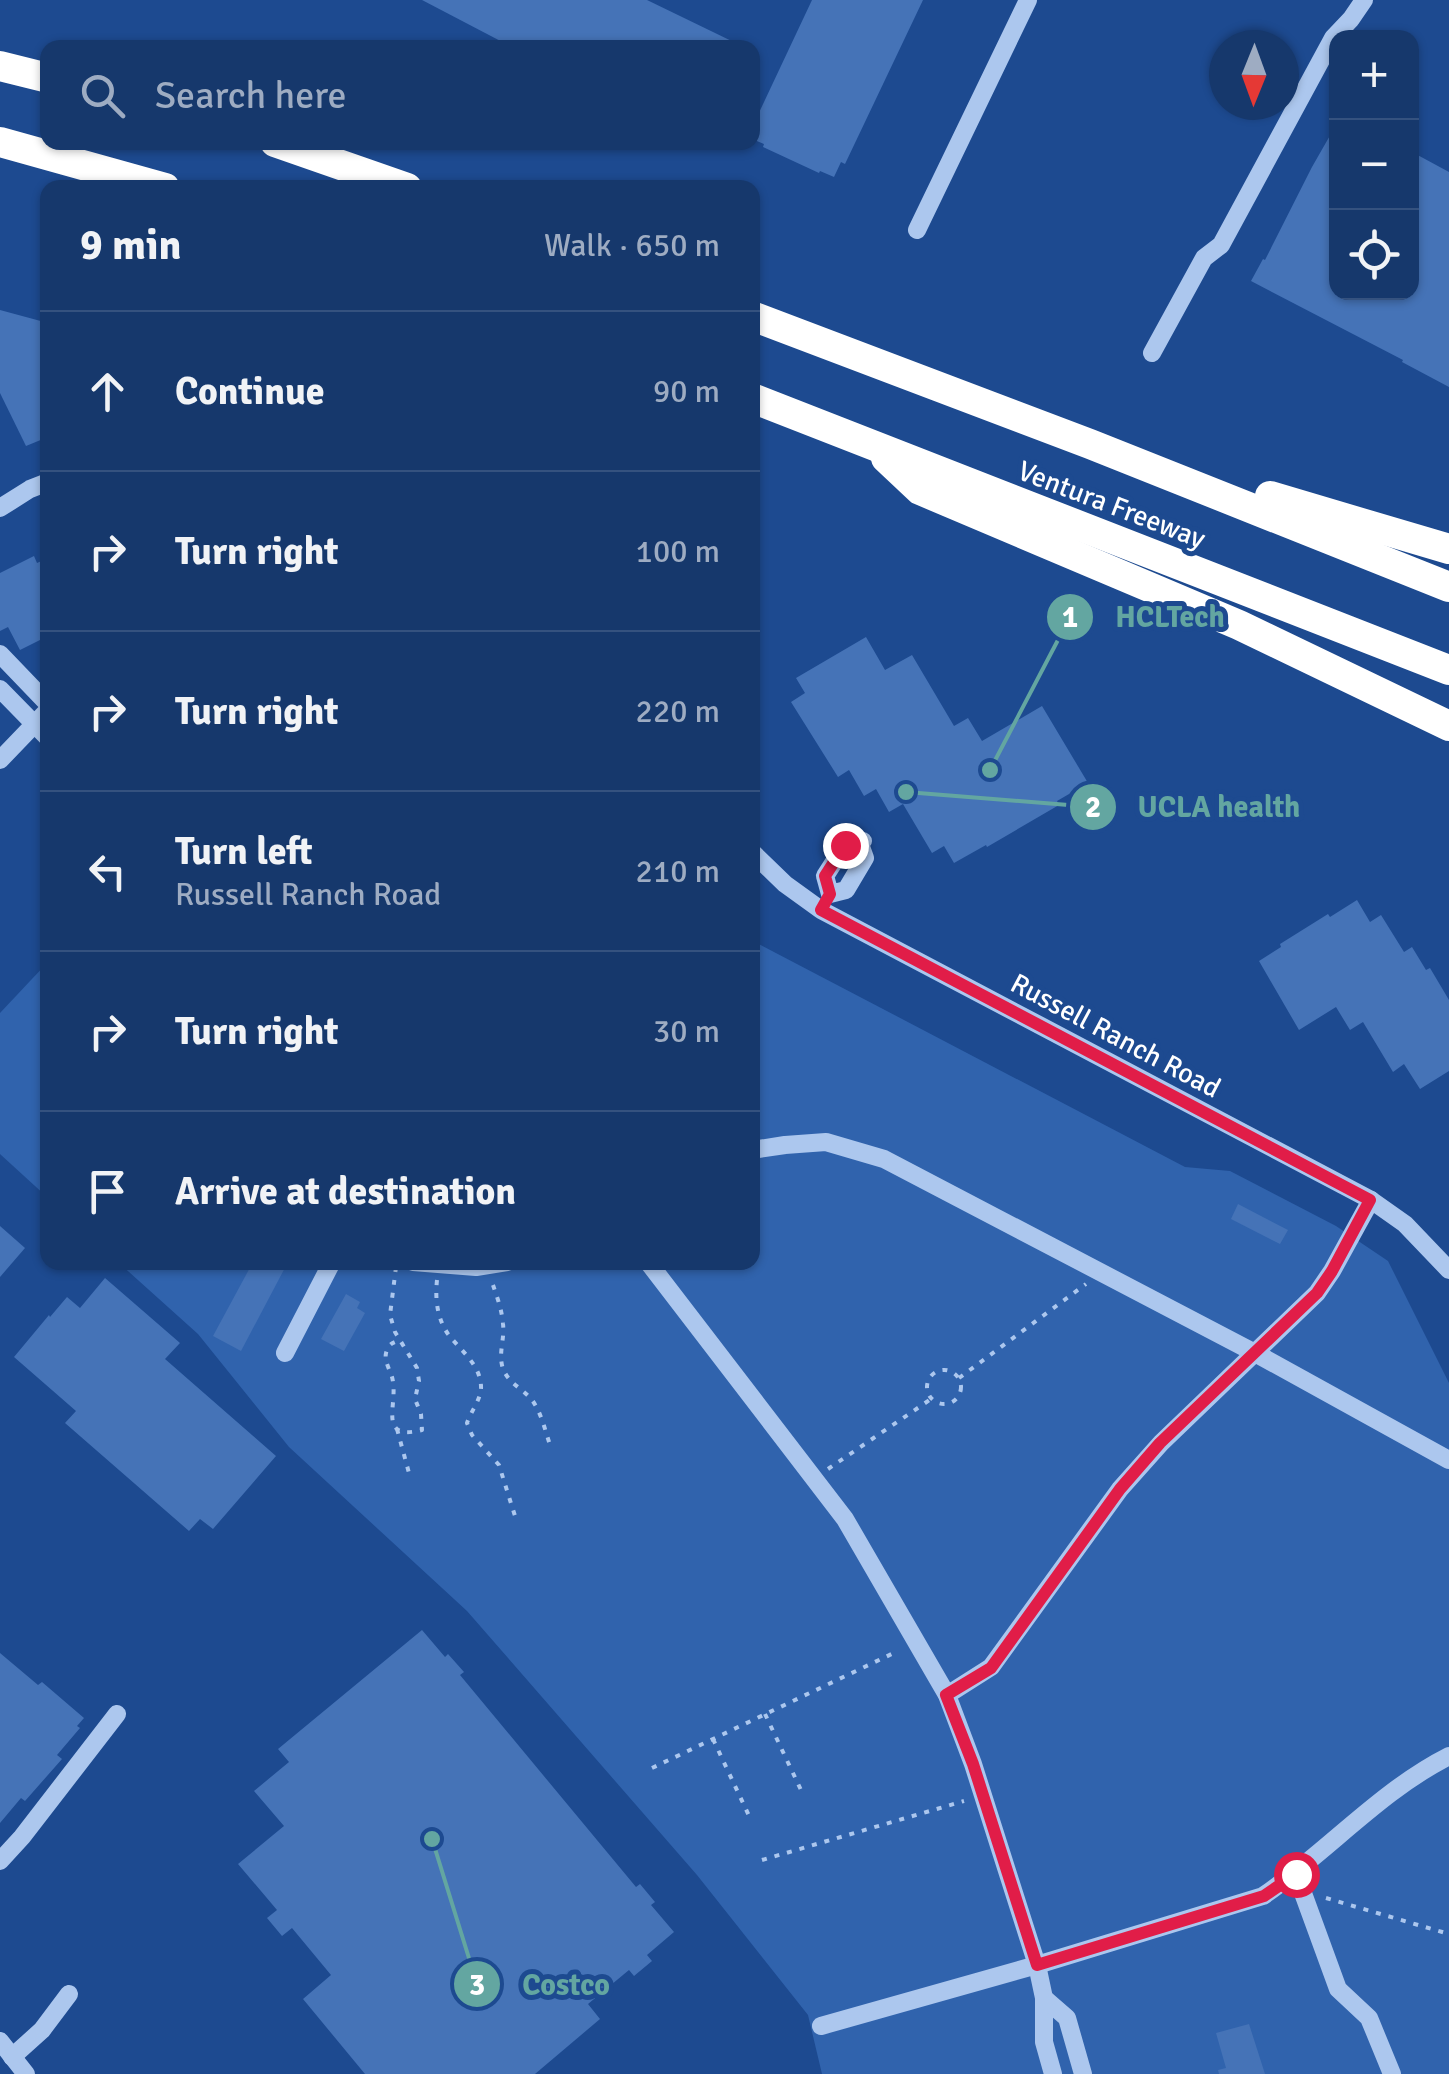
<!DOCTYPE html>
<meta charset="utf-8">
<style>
:root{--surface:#16386c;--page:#234374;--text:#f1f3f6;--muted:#9eacc2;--line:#35527f}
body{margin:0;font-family:Signika,sans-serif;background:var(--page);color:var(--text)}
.controls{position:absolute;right:30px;top:30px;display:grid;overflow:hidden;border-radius:20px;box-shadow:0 2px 8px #0004}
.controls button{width:90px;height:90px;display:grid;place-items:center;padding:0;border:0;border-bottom:2px solid var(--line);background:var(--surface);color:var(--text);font:50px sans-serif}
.compass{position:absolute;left:1209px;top:30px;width:90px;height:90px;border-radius:50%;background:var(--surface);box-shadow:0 2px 8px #0004;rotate:181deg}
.stop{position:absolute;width:30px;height:30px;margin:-22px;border:8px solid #e11d48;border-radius:50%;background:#fff}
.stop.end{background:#e11d48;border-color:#fff;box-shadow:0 2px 10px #0008}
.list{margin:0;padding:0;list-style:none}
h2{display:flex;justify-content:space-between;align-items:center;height:130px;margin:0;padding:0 40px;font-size:42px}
h2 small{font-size:32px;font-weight:400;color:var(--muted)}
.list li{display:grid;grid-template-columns:65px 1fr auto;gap:30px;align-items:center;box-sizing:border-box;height:160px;padding:0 40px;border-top:2px solid var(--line)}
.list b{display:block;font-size:38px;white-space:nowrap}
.list p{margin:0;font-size:32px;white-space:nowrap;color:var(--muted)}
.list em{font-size:32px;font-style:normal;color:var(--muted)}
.icon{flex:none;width:55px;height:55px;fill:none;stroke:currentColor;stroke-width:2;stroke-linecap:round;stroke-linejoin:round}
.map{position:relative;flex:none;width:1449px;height:2074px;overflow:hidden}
.search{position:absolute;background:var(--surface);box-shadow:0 2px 8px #0004;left:40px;top:40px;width:720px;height:110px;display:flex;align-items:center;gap:25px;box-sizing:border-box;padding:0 35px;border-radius:20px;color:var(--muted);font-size:38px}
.panel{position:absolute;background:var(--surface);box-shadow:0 2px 8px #0004;left:40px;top:180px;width:720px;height:1090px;border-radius:20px}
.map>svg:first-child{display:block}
.green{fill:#3063ad}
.building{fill:#4573b7}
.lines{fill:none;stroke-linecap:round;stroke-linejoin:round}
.path{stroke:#acc7ee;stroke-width:4;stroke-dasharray:5 8;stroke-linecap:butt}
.minor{stroke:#acc7ee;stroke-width:18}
.highway{stroke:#fff;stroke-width:30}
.route{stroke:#e11d48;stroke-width:12}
.labels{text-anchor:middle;stroke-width:10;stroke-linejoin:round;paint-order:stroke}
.street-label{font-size:28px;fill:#fff;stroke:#1d4a90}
.leader{fill:none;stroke:#63a6a1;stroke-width:4}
.callout-dot{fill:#63a6a1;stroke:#1d4a90;stroke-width:4}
.mark-label{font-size:30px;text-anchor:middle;font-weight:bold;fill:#fff}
.callout-label{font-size:30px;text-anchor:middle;font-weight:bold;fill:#63a6a1;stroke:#1d4a90;stroke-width:10;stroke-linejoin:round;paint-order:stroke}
</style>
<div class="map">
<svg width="1449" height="2074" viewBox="0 0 1449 2074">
<rect width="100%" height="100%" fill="#1d4a90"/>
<g class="green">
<path d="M753,941L1185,1167L1230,1171L1336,1226L1388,1261L1449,1383V2074H822L808,2015L697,1875L467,1611L289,1447L198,1334L119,1263L752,1262Z"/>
<path d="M47,963V1197L0,1154V1013Z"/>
</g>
<g class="building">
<path d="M422,0H647L746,48H514Z"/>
<path d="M812,0H923L845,164L841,162L834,177L820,171L819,173L763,147L764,144L752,139L758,122L755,121Z"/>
<path d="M1336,125V292H1412V152L1449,172V387L1402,362L1403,360L1251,281L1263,259L1265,260L1312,167Z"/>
<path d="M0,310L48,323V437L26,446L0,393Z"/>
<path d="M34,556L37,563L48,558V636L20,650L8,627L0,631V573Z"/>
<path d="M866,637L885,670L912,655L954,726L968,718L982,741L1042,706L1088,783L1057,801L1059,805L987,847L986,845L954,863L944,846L932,853L903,804L889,812L876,789L864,796L849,770L838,777L791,702L805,693L796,678Z"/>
<path d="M1357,900L1370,922L1381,915L1404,952L1412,947L1426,970L1430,968L1449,1000V1071L1420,1089L1404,1064L1393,1072L1363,1022L1350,1030L1336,1007L1299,1030L1259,961L1281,947L1280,944L1328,914L1330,917Z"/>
<path d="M1238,1204L1288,1230L1280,1244L1231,1219Z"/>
<path d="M0,1226L25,1248L0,1277Z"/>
<path d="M253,1262H288L241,1351L213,1336Z"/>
<path d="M105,1278L180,1343L165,1359L276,1456L213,1529L200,1519L189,1531L65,1423L76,1411L14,1357L49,1315L50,1317L67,1297L80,1308Z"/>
<path d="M346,1294L360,1302L357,1308L365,1313L344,1351L321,1339Z"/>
<path d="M422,1630L445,1657L448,1654L464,1672L460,1675L636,1887L640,1884L655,1902L651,1905L674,1932L647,1955L652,1961L634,1976L629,1970L588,2004L600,2019L535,2074H365L303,1999L331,1975L292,1928L282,1936L267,1918L277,1910L238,1864L284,1826L254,1791L289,1762L278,1749Z"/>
<path d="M0,1653L38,1685L42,1682L84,1718L77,1726L80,1728L57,1755L62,1759L25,1801L21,1798L0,1823Z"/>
<path d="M1249,2024L1265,2074H1219L1218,2070L1226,2068L1216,2033Z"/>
</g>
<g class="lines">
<g class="path">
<path d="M396,1267L390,1315L395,1332L417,1368L419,1381L415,1399L421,1414L422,1430C378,1441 397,1407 393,1382C392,1371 382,1361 387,1350C390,1343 393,1343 400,1340"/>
<path d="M437,1280C435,1299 437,1318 448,1334C460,1350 480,1364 481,1386C482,1398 471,1411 467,1423L472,1435L499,1465L515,1516"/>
<path d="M493,1285C497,1297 502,1310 503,1324C505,1340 497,1356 504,1371C510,1384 523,1389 532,1400C541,1412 545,1430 550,1445"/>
<circle cx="944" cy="1387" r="17"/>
<path d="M959,1378L1086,1284"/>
<path d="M397,1429L409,1473"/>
<path d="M828,1469L931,1399"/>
<path d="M765,1714L801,1790"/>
<path d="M713,1739L751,1820"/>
<path d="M652,1768L898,1651"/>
<path d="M762,1860L964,1801"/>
<path d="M1326,1898L1449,1934"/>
</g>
<g class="minor">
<path d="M917,230L1028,0"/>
<path d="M1152,353L1204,258L1221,245L1333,38L1351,19L1364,0"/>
<path d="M0,508L30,489L48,482"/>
<path d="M0,654L48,704"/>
<path d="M0,689L48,738"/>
<path d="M0,760L48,710"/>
<path d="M860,844L845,845L825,876L830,894L846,890L865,858L860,844L863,841"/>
<path d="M752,852L785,884L821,910L1371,1200L1405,1224L1449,1270"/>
<path d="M752,1150L785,1145L826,1142L884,1159L1255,1353L1449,1460"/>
<path d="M413,1262L476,1267L507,1262"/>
<path d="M648,1262L845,1519L947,1695L973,1764L1037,1965L1044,1998V2042L1053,2074"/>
<path d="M285,1353L332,1262"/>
<path d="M947,1695L991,1667L1120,1489L1161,1443L1317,1293L1332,1271L1371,1200"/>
<path d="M0,1861L22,1837L117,1714"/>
<path d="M1296,1874L1338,1989L1369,2018L1392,2074"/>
<path d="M1044,1998L1067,2018L1083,2074"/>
<path d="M821,2026L1037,1965L1263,1896C1327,1852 1380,1791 1449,1756"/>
<path d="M0,2041L26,2074"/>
<path d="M12,2057L42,2030L69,1994"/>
</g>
<g class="highway">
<path d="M0,66L48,78"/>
<path d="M0,142L165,188"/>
<path d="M275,142L407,188"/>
<path d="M752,316L1090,444L1449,587"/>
<path d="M752,398L1449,670"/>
<path d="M886,458L920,490L1239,625L1449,726"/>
<path d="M1270,496L1449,549"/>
</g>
</g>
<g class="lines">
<path class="route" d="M845,845L825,876L830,894L821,910L1370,1200L1332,1271L1317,1293L1160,1443L1120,1489L991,1668L946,1695L973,1764L1037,1965L1264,1896L1296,1874"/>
</g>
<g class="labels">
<g class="street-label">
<text transform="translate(1112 504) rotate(21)" y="10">Ventura Freeway</text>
<text transform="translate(1116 1035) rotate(28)" y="10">Russell Ranch Road</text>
</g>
</g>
<path class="leader" d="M990 770L1070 617M906 792L1093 807M432 1839L477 1984"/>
<g class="callout-dot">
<circle cx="990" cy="770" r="10"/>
<circle cx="906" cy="792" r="10"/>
<circle cx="432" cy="1839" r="10"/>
<circle cx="1070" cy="617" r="25"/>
<circle cx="1093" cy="807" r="25"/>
<circle cx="477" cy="1984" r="25"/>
</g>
<g class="mark-label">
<text x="1070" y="627">1</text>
<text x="1093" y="817">2</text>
<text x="477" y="1995">3</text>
</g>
<g class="callout-label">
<text x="1170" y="627">HCLTech</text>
<text x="1219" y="817">UCLA health</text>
<text x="566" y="1995">Costco</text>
</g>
</svg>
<div class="controls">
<button>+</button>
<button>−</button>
<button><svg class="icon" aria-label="locate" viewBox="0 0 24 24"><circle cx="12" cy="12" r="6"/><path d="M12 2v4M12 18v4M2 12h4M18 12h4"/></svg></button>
</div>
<svg class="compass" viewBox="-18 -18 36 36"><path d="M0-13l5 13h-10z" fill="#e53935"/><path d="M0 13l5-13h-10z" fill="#9eacc2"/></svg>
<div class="stop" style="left:1296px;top:1874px"></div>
<div class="stop end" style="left:845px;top:845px"></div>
<div class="search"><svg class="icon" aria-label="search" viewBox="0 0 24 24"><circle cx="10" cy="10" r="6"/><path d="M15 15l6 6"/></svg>Search here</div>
<section class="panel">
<h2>9 min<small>Walk · 650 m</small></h2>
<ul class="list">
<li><svg class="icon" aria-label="ahead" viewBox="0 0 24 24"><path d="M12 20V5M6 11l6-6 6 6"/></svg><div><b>Continue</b></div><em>90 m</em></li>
<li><svg class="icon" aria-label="right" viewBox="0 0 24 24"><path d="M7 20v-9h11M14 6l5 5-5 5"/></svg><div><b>Turn right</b></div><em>100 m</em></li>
<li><svg class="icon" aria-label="right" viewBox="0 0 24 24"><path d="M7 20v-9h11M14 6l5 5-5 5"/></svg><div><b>Turn right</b></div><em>220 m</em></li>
<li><svg class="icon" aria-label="left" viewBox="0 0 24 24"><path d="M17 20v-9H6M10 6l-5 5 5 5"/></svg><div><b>Turn left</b><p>Russell Ranch Road</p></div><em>210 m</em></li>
<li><svg class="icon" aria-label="right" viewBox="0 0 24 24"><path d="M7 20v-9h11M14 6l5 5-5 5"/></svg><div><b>Turn right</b></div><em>30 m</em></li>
<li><svg class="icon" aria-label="arrive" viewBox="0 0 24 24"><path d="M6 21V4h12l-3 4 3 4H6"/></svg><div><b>Arrive at destination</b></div></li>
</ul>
</section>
</div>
